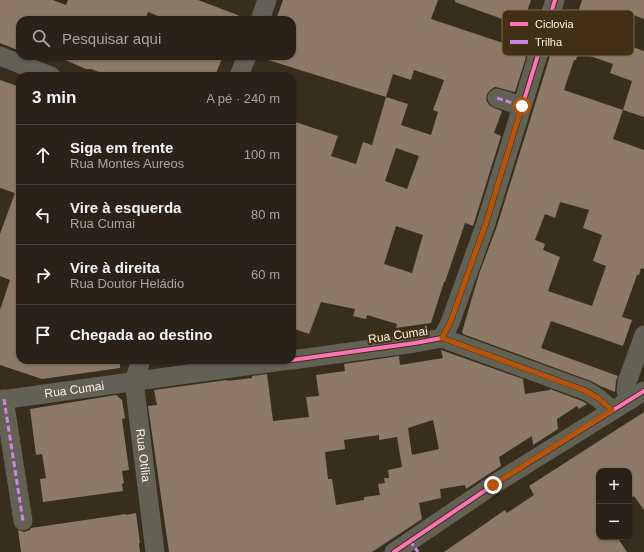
<!DOCTYPE html>
<html lang="pt">
<meta charset="utf-8">
<style>
:root{--surface:#2a2216;--page:#322a1f;--text:#f1f3f6;--muted:#a5a4a1;--line:#463f35}
body{margin:0;font-family:Arial,sans-serif;background:var(--page);color:var(--text)}
.controls{position:absolute;right:12px;bottom:12px;display:grid;overflow:hidden;border-radius:8px;box-shadow:0 1px 3px #0004}
.controls button{width:36px;height:36px;display:grid;place-items:center;padding:0;border:0;border-bottom:1px solid var(--line);background:var(--surface);color:var(--text);font:20px sans-serif}
.stop{position:absolute;width:12px;height:12px;margin:-9px;border:3px solid #b45309;border-radius:50%;background:#fff}
.stop.end{background:#b45309;border-color:#fff;box-shadow:0 1px 4px #0008}
.list{margin:0;padding:0;list-style:none}
h2{display:flex;justify-content:space-between;align-items:center;height:52px;margin:0;padding:0 16px;font-size:17px}
h2 small{font-size:13px;font-weight:400;color:var(--muted)}
.list li{display:grid;grid-template-columns:26px 1fr auto;gap:12px;align-items:center;box-sizing:border-box;height:60px;padding:0 16px;border-top:1px solid var(--line)}
.list b{display:block;font-size:15px;white-space:nowrap}
.list p{margin:0;font-size:13px;white-space:nowrap;color:var(--muted)}
.list em{font-size:13px;font-style:normal;color:var(--muted)}
.icon{flex:none;width:22px;height:22px;fill:none;stroke:currentColor;stroke-width:2;stroke-linecap:round;stroke-linejoin:round}
.map{position:relative;flex:none;width:644px;height:552px;overflow:hidden}
.search{position:absolute;background:var(--surface);box-shadow:0 1px 3px #0004;left:16px;top:16px;width:280px;height:44px;display:flex;align-items:center;gap:10px;box-sizing:border-box;padding:0 14px;border-radius:12px;color:var(--muted);font-size:15px}
.panel{position:absolute;background:var(--surface);box-shadow:0 1px 3px #0004;left:16px;top:72px;width:280px;height:292px;border-radius:12px}
.map>svg:first-child{display:block}
.building{fill:#8c7968;fill-rule:evenodd}
.lines{fill:none;stroke-linecap:round;stroke-linejoin:round}
.minor{stroke:#636054;stroke-width:19}
.quiet{stroke:#c787e3;stroke-width:3;stroke-dasharray:6 3;stroke-linecap:butt}
.cycleway-casing{stroke:#423014;stroke-width:6}
.cycleway{stroke:#fb73b8;stroke-width:4}
.route{stroke:#b45309;stroke-width:5}
.labels{text-anchor:middle;stroke-width:4;stroke-linejoin:round;paint-order:stroke}
.street-label{font-size:12px;fill:#fff3e3;stroke:#423014}
.key{fill:#423014;stroke:#7b6a52;stroke-width:1}
.key-label{font-size:11px;fill:#fff3e3}
</style>
<div class="map">
<svg width="644" height="552" viewBox="0 0 644 552">
<rect width="100%" height="100%" fill="#382e1e"/>
<g class="building">
<path d="M0,0H53L66,5L68,0H198L248,19V20H168L148,12L145,20H20V51L0,43Z"/>
<path d="M283,0H438L431,19L515,47L514,49L517,50L516,53L526,57L515,92L500,88L495,87L490,90L487,94L486,100L489,105L494,108L502,111L494,133L501,136L473,226L465,223L445,282H444L431,323L396,328L397,324L367,315L366,319L353,316L355,309L321,302L309,334L292,328V121L338,136L331,156L356,164L363,142L372,145L386,97L265,59V56H292V20H276ZM414,70L444,80L433,110L438,112L431,135L401,125L408,104L386,97L393,74L411,80ZM396,148L419,156L407,189L385,181ZM396,226L423,235L412,273L384,264Z"/>
<path d="M455,0H531L522,26L455,2Z"/>
<path d="M582,0H644V19L628,13L618,42L644,51V117L623,110L613,139L644,150V269L641,268L639,275H637L622,317L632,320L623,346L551,321L541,348L618,376L616,381L615,392L600,386L591,381L463,334L462,332L479,274L497,226L555,40L568,44ZM578,52L613,64L610,73L632,81L623,110L564,90L574,60H576ZM560,202L589,210L583,228L602,235L593,261L606,266L592,306L548,291L560,257L543,250L545,244L535,240L545,214L555,218Z"/>
<path d="M56,56H223L215,76H109L91,69H86Z"/>
<path d="M0,80L20,87V360H120V368L42,379L0,365V310L10,280L0,276V234L15,193L0,188Z"/>
<path d="M441,350L523,379L525,394L550,390V389L582,401L587,404L579,409L577,406L557,419L558,429L533,445L532,436L499,457L501,466L466,489L465,485L440,489L441,498L419,503L422,519L372,552H169L148,406L157,405L154,390L227,380V381L252,378V376L267,374L273,421L309,417L306,397L319,396L316,375L345,371L344,364L399,356L400,365L443,358ZM433,420L439,449L412,455L408,428ZM379,435V440L397,437L402,467L388,470L389,478H384L385,483L378,484L380,495L364,497V500L336,505L332,479H328L325,452L345,449L344,440Z"/>
<path d="M116,395L122,400L125,418L122,419L129,470L122,471L124,483L122,484L123,491L43,502L40,479L46,478L42,454L36,455L30,409Z"/>
<path d="M644,412V510L634,496L629,500V471H599V537H617L627,552H444L505,510L507,513L534,495L529,486Z"/>
<path d="M136,513L140,543H139L140,552H21L18,530L24,532L30,530L31,528L126,514V515Z"/>
</g>
<g class="lines">
<g class="minor">
<path d="M260,20L267,0"/>
<path d="M0,56L51,76"/>
<path d="M239,76L247,56"/>
<path d="M497,98L522,106"/>
<path d="M442,338L450,323L486,223L555,0"/>
<path id="s1" d="M141,360L134,381L155,552"/>
<path d="M292,360L415,343L442,338L587,391L598,398L612,410"/>
<path d="M4,399L23,521"/>
<path id="s2" d="M0,400L290,360"/>
<path d="M629,401L626,391L627,382L644,335"/>
<path d="M394,552L493,485L644,391"/>
</g>
<g class="quiet">
<path d="M497,98L522,106"/>
<path d="M4,399L23,521"/>
<path d="M410,541L418,552"/>
</g>
<g class="cycleway-casing">
<g id="cycleway">
<path d="M442,338L450,323L486,223L555,0"/>
<path d="M292,360L415,343L442,338L587,391L598,398L612,410"/>
<path d="M394,552L493,485L644,391"/>
</g>
</g>
<use href="#cycleway" class="cycleway"/>
</g>
<g class="lines">
<path class="route" d="M493,485L612,410L598,398L586,391L442,338L450,323L486,223L522,106"/>
</g>
<g class="labels">
<g class="street-label">
<text transform="translate(398 335) rotate(-8)" y="4">Rua Cumai</text>
<text dy="4" stroke="none"><textPath href="#s2" startOffset="75">Rua Cumai</textPath></text>
<text dy="4" stroke="none"><textPath href="#s1" startOffset="97">Rua Otília</textPath></text>
</g>
</g>
<rect x="502" y="10" width="132" height="46" rx="6" class="key"/>
<rect x="510" y="22" width="18" height="4" fill="#fb73b8"/>
<rect x="510" y="40" width="18" height="4" fill="#c787e3"/>
<g class="key-label">
<text x="535" y="28">Ciclovia</text>
<text x="535" y="46">Trilha</text>
</g>
</svg>
<div class="controls">
<button>+</button>
<button>−</button>
</div>
<div class="stop" style="left:522px;top:106px"></div>
<div class="stop end" style="left:493px;top:485px"></div>
<div class="search"><svg class="icon" aria-label="search" viewBox="0 0 24 24"><circle cx="10" cy="10" r="6"/><path d="M15 15l6 6"/></svg>Pesquisar aqui</div>
<section class="panel">
<h2>3 min<small>A pé · 240 m</small></h2>
<ul class="list">
<li><svg class="icon" aria-label="ahead" viewBox="0 0 24 24"><path d="M12 20V5M6 11l6-6 6 6"/></svg><div><b>Siga em frente</b><p>Rua Montes Aureos</p></div><em>100 m</em></li>
<li><svg class="icon" aria-label="left" viewBox="0 0 24 24"><path d="M17 20v-9H6M10 6l-5 5 5 5"/></svg><div><b>Vire à esquerda</b><p>Rua Cumai</p></div><em>80 m</em></li>
<li><svg class="icon" aria-label="right" viewBox="0 0 24 24"><path d="M7 20v-9h11M14 6l5 5-5 5"/></svg><div><b>Vire à direita</b><p>Rua Doutor Heládio</p></div><em>60 m</em></li>
<li><svg class="icon" aria-label="arrive" viewBox="0 0 24 24"><path d="M6 21V4h12l-3 4 3 4H6"/></svg><div><b>Chegada ao destino</b></div></li>
</ul>
</section>
</div>
